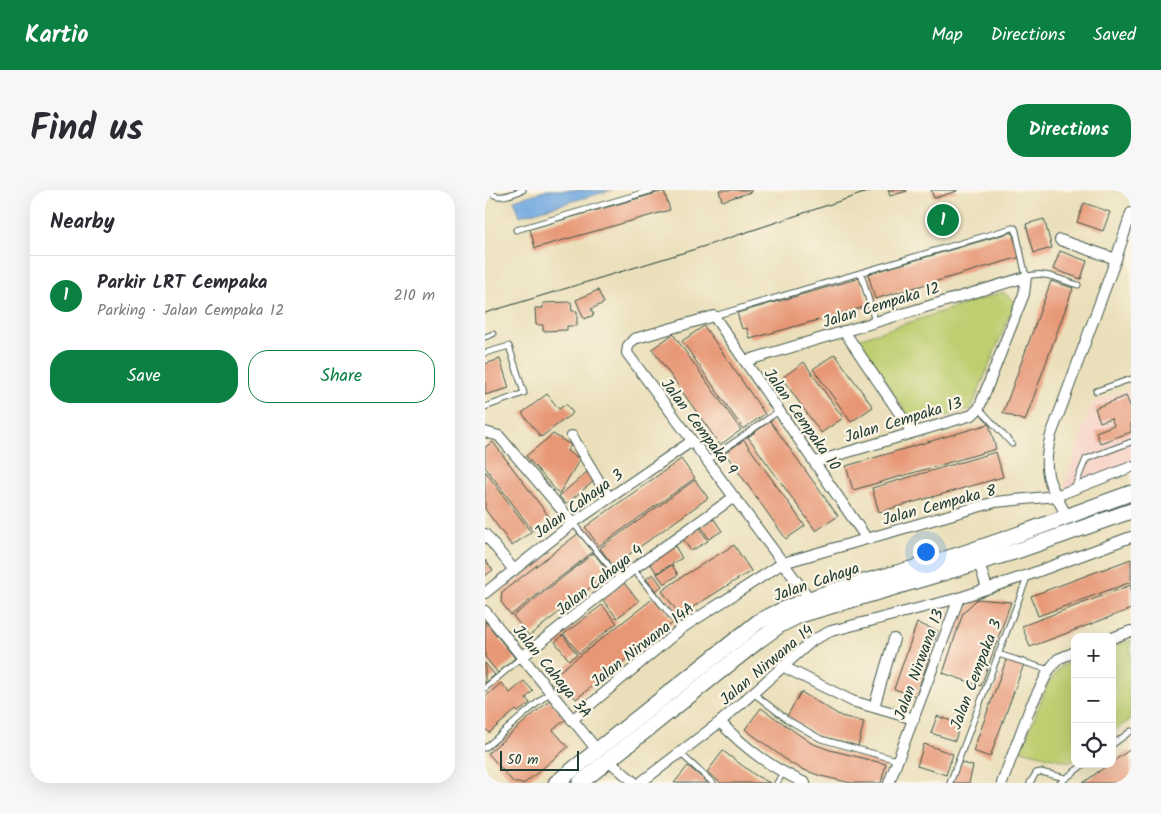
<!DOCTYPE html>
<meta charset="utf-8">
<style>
:root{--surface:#fff;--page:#f7f7f7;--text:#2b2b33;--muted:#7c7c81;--line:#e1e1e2;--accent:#0b8043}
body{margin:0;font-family:Kalam,sans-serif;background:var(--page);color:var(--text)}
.controls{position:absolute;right:15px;bottom:15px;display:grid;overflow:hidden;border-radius:10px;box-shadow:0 5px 20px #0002}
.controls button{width:45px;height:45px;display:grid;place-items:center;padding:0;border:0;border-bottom:1px solid var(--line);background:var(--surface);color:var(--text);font:25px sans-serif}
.scale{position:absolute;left:15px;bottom:12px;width:79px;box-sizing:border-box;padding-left:5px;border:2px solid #1f3d34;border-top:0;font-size:14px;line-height:18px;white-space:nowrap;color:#1f3d34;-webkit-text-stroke:4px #fcf5e5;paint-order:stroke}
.you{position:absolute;left:440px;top:361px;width:18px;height:18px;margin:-12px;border:4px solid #fff;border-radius:50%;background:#1a73e8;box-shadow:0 0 0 8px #1a73e833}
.badge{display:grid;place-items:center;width:32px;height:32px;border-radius:50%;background:var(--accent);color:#fff;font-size:16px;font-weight:700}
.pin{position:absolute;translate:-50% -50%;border:2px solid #fff;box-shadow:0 1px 5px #0006}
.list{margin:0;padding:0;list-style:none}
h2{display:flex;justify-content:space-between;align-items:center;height:65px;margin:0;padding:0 20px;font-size:21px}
h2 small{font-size:16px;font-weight:400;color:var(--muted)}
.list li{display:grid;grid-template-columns:32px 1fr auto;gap:15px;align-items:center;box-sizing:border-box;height:80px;padding:0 20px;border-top:1px solid var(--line)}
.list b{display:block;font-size:19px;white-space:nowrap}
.list p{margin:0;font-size:16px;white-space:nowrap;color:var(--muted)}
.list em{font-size:16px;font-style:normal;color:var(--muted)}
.actions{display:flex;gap:10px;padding:15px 20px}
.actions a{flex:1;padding:11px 0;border:1px solid var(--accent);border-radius:20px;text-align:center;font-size:18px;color:var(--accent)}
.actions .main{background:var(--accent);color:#fff}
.icon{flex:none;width:28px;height:28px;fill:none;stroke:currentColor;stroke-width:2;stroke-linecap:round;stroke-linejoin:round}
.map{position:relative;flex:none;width:646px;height:593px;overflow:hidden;border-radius:20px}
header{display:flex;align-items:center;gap:30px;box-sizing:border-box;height:70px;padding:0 25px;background:var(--accent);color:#fff}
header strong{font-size:24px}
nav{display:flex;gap:28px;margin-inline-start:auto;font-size:18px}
.intro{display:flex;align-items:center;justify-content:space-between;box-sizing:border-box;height:120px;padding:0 30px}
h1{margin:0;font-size:35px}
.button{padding:12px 22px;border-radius:20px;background:var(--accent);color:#fff;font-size:18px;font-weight:700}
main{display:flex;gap:30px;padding:0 30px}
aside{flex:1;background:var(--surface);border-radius:20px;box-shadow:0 5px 20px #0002}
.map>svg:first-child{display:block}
.built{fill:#f7d1c7}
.green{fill:#bece70;stroke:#6e8652}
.water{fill:#71a8e0;stroke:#48728a}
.building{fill:#e79776}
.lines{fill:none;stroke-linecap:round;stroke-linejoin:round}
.lane-casing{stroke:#3d5548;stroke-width:7}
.street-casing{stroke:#3d5548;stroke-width:12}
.secondary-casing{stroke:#3d5548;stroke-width:17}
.lane{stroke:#fff;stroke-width:5}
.street{stroke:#fff;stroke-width:10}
.secondary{stroke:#fff;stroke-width:15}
.tram{stroke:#1f3d34;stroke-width:1}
.labels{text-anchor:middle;stroke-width:4.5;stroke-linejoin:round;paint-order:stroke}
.street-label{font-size:16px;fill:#1f3d34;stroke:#fcf5e5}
</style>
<header>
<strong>Kartio</strong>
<nav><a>Map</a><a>Directions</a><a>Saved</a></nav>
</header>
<div class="intro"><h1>Find us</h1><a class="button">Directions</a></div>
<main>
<aside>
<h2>Nearby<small></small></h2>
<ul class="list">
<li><span class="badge">1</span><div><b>Parkir LRT Cempaka</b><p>Parking · Jalan Cempaka 12</p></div><em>210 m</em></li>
</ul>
<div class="actions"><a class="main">Save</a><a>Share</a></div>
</aside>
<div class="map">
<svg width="646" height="593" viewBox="0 0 646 593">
<rect width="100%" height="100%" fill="#fcf5e5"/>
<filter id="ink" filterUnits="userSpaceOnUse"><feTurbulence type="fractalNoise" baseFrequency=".02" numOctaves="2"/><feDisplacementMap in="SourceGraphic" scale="10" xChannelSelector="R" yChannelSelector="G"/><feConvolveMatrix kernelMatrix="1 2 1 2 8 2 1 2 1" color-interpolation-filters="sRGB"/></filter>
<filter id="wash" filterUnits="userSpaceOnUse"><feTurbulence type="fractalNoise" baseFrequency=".0096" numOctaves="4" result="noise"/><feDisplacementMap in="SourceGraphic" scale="20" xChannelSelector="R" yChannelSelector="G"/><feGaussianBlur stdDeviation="1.12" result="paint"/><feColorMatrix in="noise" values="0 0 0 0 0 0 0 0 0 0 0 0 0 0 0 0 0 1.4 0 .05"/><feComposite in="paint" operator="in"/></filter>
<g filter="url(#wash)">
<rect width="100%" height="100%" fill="#eadfba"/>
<path class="built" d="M646,198V273L578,300L607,213Z"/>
<g class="green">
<path d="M518,102L530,112L486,219L429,234L373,149Z"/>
<path d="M646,450V529L627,542V457Z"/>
<path d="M590,471V568L585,572L536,560L563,494L576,476Z"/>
</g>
<path class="water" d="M63,0H127L35,26L29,10Z"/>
<g id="blocks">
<g class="building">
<path d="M234,0H266V2L237,11Z"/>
<path d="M403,0H422V1L405,6Z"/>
<path d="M446,0H472V1L449,8Z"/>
<path d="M179,1L185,20L50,58L45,39Z"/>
<path d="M599,13L625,22L618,41L592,32Z"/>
<path d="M559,29L567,58L549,63L541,34Z"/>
<path d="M527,42L535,67L390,109L383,84Z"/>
<path d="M575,61L602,71L596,89L568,79Z"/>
<path d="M375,88L383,116L265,149L262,138L257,139L252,123Z"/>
<path d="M566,91L588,98L540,231L518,223Z"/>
<path d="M113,100L119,113L106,119L109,125L99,129L91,110Z"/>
<path d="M86,112L87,121H92V136H82V140L58,141V135H51L50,118H58V113Z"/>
<path d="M219,136L280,224L258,239L197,151Z"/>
<path d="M188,144L256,240L235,255L167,159Z"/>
<path d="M350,164L388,217L366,232L328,179Z"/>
<path d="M15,169L24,198L0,205V174Z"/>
<path d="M319,172L358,228L336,243L297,188Z"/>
<path d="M62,204L74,219L81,214L88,223L56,247L37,223Z"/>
<path d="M641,206L646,218V242L615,253L611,242L629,235L626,228L615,232L610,218Z"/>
<path d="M285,231L353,326L331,341L263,247Z"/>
<path d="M504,234L511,259L368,300L361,276Z"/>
<path d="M68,244L86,255L82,261L95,269L74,304L41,266Z"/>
<path d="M259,250L320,336L301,349L240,263Z"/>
<path d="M8,252L65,328L48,341L0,277V257Z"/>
<path d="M511,262L518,287L394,322L387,298Z"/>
<path d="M196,269L210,288L114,356L100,337Z"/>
<path d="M0,281L46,342L27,356L0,319Z"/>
<path d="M102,282L109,291L81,314L74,306Z"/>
<path d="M210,290L223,308L128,376L115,358Z"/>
<path d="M229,329L237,341L224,349L216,336Z"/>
<path d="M215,338L223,351L206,361L198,349Z"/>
<path d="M94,343L108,362L26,425L16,412L17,402Z"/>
<path d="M249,355L266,381L195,425L177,401L198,386Z"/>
<path d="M190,356L197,368L172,383L164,372Z"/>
<path d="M109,363L124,383L44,446L28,426Z"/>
<path d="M646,369V392L553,426L546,406Z"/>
<path d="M0,370L8,380L0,386Z"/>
<path d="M187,375L193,385L179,394L172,384Z"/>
<path d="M168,384L177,396L171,401L161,389Z"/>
<path d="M138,392L154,411L132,428L117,409Z"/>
<path d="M646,395V419L545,457L537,436Z"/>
<path d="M170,407L189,432L91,509L71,484Z"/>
<path d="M492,409L526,412L496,496L458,483L478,423Z"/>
<path d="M117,415L132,433L94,463L79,444Z"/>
<path d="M0,431L30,468L13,483L0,467Z"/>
<path d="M432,433L453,441L431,506L409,499Z"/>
<path d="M78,445L92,464L84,470L70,452Z"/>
<path d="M522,468L539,474L505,567L488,561Z"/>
<path d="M0,473L10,485L0,493Z"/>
<path d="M39,491L48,501L41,508L45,513L33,522L31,520L4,543L0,538V507L16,493L25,503Z"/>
<path d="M316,502L356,526L379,532L373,556L333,545L302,526Z"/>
<path d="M65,510L81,529L68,540L83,557L40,593H29L3,563Z"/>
<path d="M276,518L326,553L345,560L401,574L396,593H366L336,586L316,579L304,572L260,539Z"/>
<path d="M452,526L475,534L470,551L446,543Z"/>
<path d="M439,554L468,564L461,585L432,576Z"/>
<path d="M646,559V593H598L624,574H627V572Z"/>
<path d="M238,561L270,585L285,593H236L222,582Z"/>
<path d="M474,572L488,576L484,593H468Z"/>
<path d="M203,576L215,586L224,593H189Z"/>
</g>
</g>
</g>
<g filter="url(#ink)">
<use href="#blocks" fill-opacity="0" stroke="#3d5548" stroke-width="1"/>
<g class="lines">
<g class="lane-casing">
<g id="lane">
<path d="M1,0C13,11 24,5 38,0"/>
<path d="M31,40L168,0"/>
<path d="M376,83L390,132"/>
<path d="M229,126L527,38H530L531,41L541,87C557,80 576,90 593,95"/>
<path d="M0,147L8,144"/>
<path d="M0,163L24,156L39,203L0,217"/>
<path d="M611,201L646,189"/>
<path d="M494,218L527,254"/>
<path d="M222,271L294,221"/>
<path d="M589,298L601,269L646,252"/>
<path d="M88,333L135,389"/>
<path d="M148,379L196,438"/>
<path d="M513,464L564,480"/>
<path d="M0,498L37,467"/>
<path d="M268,503L303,530L336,549L412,570"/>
<path d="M627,555L646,541"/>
<path d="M0,558L65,502"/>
<path d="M195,563L228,593"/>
<path d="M292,593L298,583"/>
<path d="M465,593L543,385"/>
<path d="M545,593L551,583L556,582L580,588"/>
<path d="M575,593L599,574"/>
</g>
</g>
<g class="street-casing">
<g id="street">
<path d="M575,50L631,69"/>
<path d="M359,141L427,242"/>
<path d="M260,171L541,87L539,104L494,218L487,225L330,272"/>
<path d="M0,242L14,246L88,333"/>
<path d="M87,246L124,308"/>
<path d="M582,326C564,294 556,282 566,245L631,69L646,23"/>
<path d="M0,344L29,380"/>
<path d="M494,373L502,398"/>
<path d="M0,403L88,333L207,251"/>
<path d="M324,408L142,163L143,156L149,149L229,126L382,349"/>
<path d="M0,421L112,560"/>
<path d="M627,448L646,441"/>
<path d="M37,467L148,379L249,307"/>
<path d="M297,476L367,511L429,529"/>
<path d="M389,517L409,449"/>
<path d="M87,530L197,438L298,373L510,312L571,306L646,277"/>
<path d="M235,532C261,559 285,577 320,593"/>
<path d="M123,570L150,593"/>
<path d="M155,593L235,532L328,450L346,441L474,408L543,385L646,347"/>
<path d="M404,593L474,408"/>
<path d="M517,593L545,518L564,480L573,469L590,462"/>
</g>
</g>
<g class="secondary-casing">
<g id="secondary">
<path d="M71,593L273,432C331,400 397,389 460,369C523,350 584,325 646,303"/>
<path d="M95,593L273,451L295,435L315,425L532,361L646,321"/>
</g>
</g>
<use href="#lane" class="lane"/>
<use href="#street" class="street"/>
<use href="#secondary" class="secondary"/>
<path class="tram" d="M0,123L217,57L388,0"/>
</g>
</g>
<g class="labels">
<g class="street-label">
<text transform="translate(396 114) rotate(-17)" y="6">Jalan Cempaka 12</text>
<text transform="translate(318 229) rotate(55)" y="6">Jalan Cempaka 10</text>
<text transform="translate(418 229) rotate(-17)" y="6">Jalan Cempaka 13</text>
<text transform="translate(215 236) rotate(53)" y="6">Jalan Cempaka 9</text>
<text transform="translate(93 313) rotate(-36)" y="6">Jalan Cahaya 3</text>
<text transform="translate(454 314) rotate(-15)" y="6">Jalan Cempaka 8</text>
<text transform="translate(114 389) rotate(-38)" y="6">Jalan Cahaya 4</text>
<text transform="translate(331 391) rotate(-19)" y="6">Jalan Cahaya</text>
<text transform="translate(157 454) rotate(-38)" y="6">Jalan Nirwana 14A</text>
<text transform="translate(281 474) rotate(-40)" y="6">Jalan Nirwana 14</text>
<text transform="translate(433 474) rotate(-70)" y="6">Jalan Nirwana 13</text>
<text transform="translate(68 481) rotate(51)" y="6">Jalan Cahaya 3A</text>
<text transform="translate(490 484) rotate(-69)" y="6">Jalan Cempaka 3</text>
</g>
</g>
</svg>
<div class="controls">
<button>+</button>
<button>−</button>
<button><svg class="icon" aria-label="locate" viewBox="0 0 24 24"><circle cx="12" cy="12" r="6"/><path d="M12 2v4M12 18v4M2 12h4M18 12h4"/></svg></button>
</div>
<div class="scale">50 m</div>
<div class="you"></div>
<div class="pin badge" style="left:458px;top:30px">1</div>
</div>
</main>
